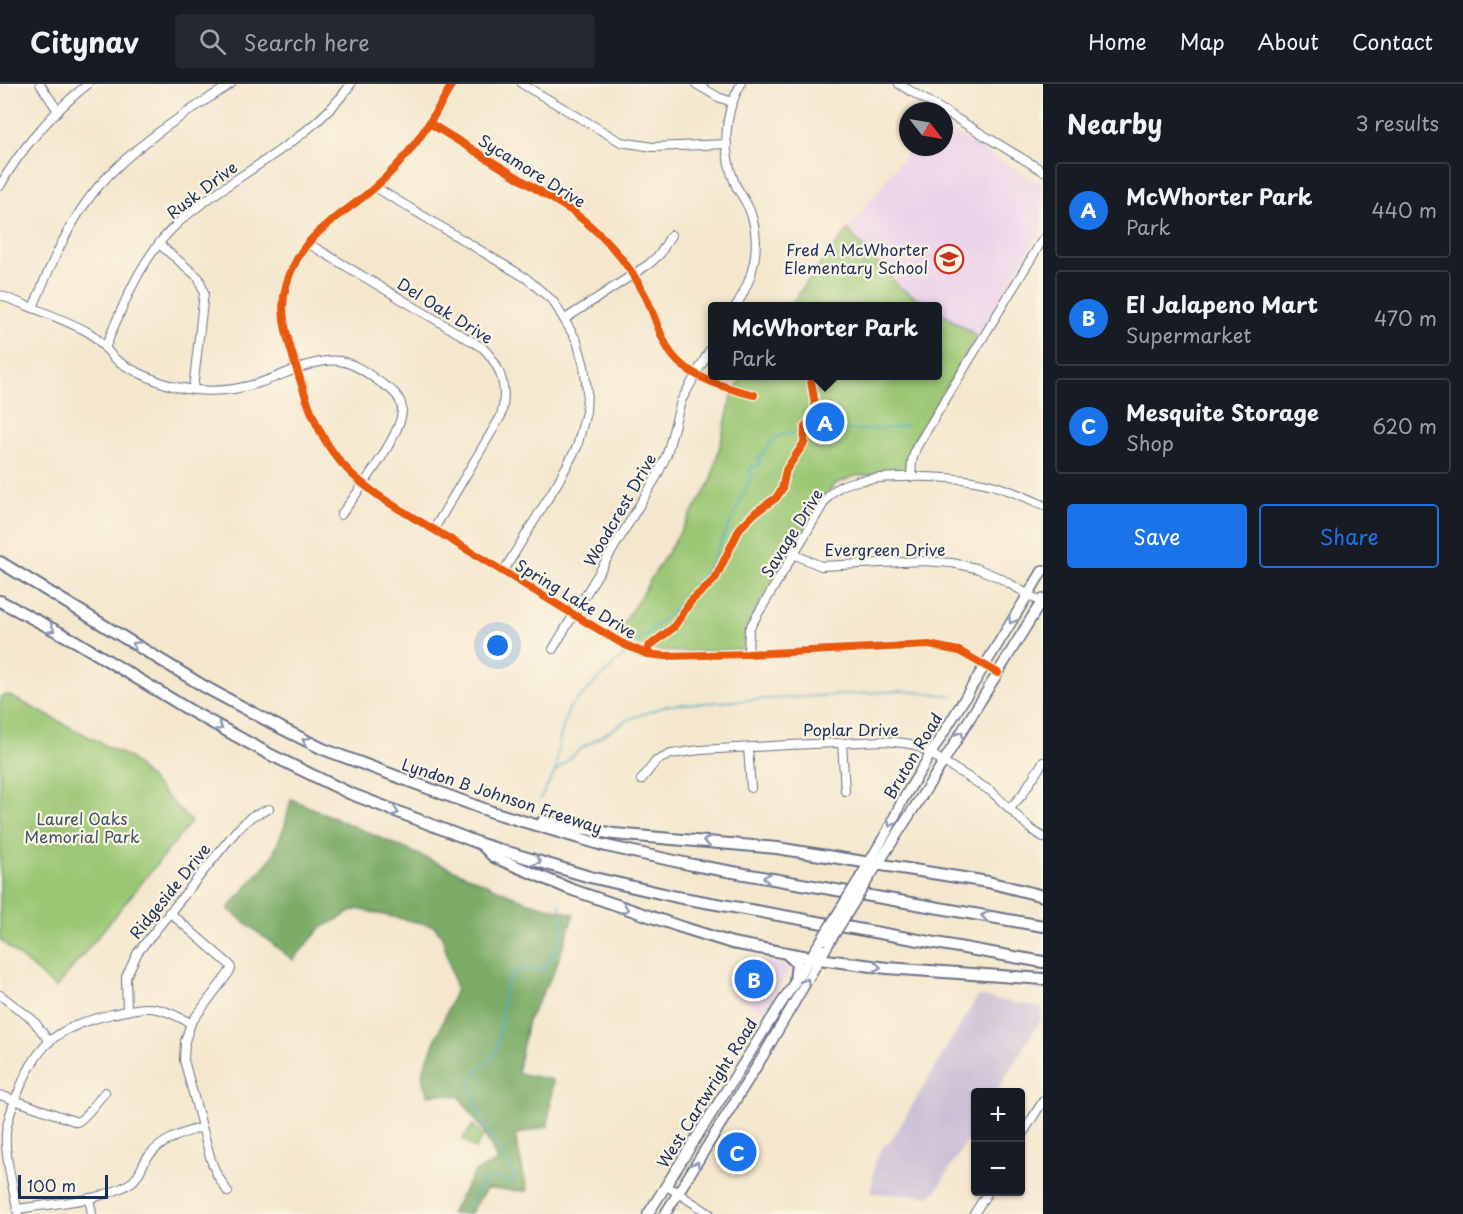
<!DOCTYPE html>
<meta charset="utf-8">
<style>
:root{--surface:#171b24;--page:#242831;--text:#f1f3f6;--muted:#9ea1a6;--line:#363941;--accent:#1a73e8}
body{margin:0;font-family:"Playpen Sans",sans-serif;background:var(--page);color:var(--text)}
.controls{position:absolute;right:18px;bottom:18px;display:grid;overflow:hidden;border-radius:6px;box-shadow:0 2px 4px #0004}
.controls button{width:54px;height:54px;display:grid;place-items:center;padding:0;border:0;border-bottom:2px solid var(--line);background:var(--surface);color:var(--text);font:30px sans-serif}
.compass{position:absolute;left:899px;top:18px;width:54px;height:54px;border-radius:50%;background:var(--surface);box-shadow:0 2px 4px #0004;rotate:121deg}
.scale{position:absolute;left:18px;bottom:15px;width:90px;box-sizing:border-box;padding-left:6px;border:3px solid #1b2f5e;border-top:0;font-size:16px;line-height:21px;white-space:nowrap;color:#1b2f5e;-webkit-text-stroke:4px #fcf5e5;paint-order:stroke}
.you{position:absolute;left:498px;top:562px;width:21px;height:21px;margin:-15px;border:4px solid #fff;border-radius:50%;background:#1a73e8;box-shadow:0 0 0 9px #1a73e833}
.badge{display:grid;place-items:center;width:39px;height:39px;border-radius:50%;background:var(--accent);color:#fff;font-size:20px;font-weight:700}
.pin{position:absolute;translate:-50% -50%;border:3px solid #fff;box-shadow:0 2px 6px #0006}
.popup{position:absolute;left:708px;top:218px;width:234px;height:78px;box-sizing:border-box;display:grid;place-content:center;border-radius:6px;background:var(--surface);filter:drop-shadow(0 2px 4px #0005);font-size:20px;white-space:nowrap;color:var(--muted)}
.popup b{font-size:22px;color:var(--text)}
.popup::after{content:'';position:absolute;left:50%;top:100%;margin-left:-12px;border:12px solid transparent;border-top-color:var(--surface)}
.list{margin:0;padding:0;list-style:none}
h2{display:flex;justify-content:space-between;align-items:center;height:78px;margin:0;padding:0 24px;font-size:26px}
h2 small{font-size:20px;font-weight:400;color:var(--muted)}
.list li{display:grid;grid-template-columns:39px 1fr auto;gap:18px;align-items:center;box-sizing:border-box;height:96px;margin:0 12px 12px;padding:0 12px;border:2px solid var(--line);border-radius:6px}
.list b{display:block;font-size:22px;white-space:nowrap}
.list p{margin:0;font-size:20px;white-space:nowrap;color:var(--muted)}
.list em{font-size:20px;font-style:normal;color:var(--muted)}
.actions{display:flex;gap:12px;padding:18px 24px}
.actions a{flex:1;padding:14px 0;border:2px solid var(--accent);border-radius:6px;text-align:center;font-size:21px;color:var(--accent)}
.actions .main{background:var(--accent);color:#fff}
.icon{flex:none;width:33px;height:33px;fill:none;stroke:currentColor;stroke-width:2;stroke-linecap:round;stroke-linejoin:round}
.map{position:relative;flex:none;width:1043px;height:1130px;overflow:hidden}
header{display:flex;align-items:center;gap:36px;box-sizing:border-box;height:84px;padding:0 30px;background:var(--surface);border-bottom:2px solid var(--line)}
header strong{font-size:28px}
nav{display:flex;gap:33px;margin-inline-start:auto;font-size:21px}
.search{width:420px;height:54px;background:var(--page);display:flex;align-items:center;gap:15px;box-sizing:border-box;padding:0 21px;border-radius:6px;color:var(--muted);font-size:22px}
main{display:flex}
aside{flex:1;background:var(--surface)}
.map>svg:first-child{display:block}
.built{fill:#ecd1ea}
.industrial{fill:#cbbfd5}
.green{fill:#9bc775;stroke:#5b7b6a;stroke-width:1.5}
.forest{fill:#7cac66;stroke:#4c6e62;stroke-width:1.5}
.lines{fill:none;stroke-linecap:round;stroke-linejoin:round}
.stream{stroke:#44aac4;stroke-width:1.5}
.minor-casing{stroke:#676f85;stroke-width:10}
.major-casing{stroke:#676f85;stroke-width:12}
.highway-casing{stroke:#676f85;stroke-width:14}
.minor{stroke:#fff;stroke-width:8}
.major{stroke:#fff;stroke-width:9}
.highway{stroke:#fff;stroke-width:10}
.major-bridge-casing{stroke:#676f85;stroke-width:12;stroke-linecap:butt}
.major-bridge{stroke:#fff;stroke-width:9}
.cycleway-casing{stroke:#fcf5e5;stroke-width:11}
.cycleway{stroke:#e8590c;stroke-width:8}
.oneway{stroke:#8d97ae}
.labels{text-anchor:middle;stroke-width:4.5;stroke-linejoin:round;paint-order:stroke}
.street-label{font-size:16px;fill:#1b2f5e;stroke:#fcf5e5}
.poi-label{font-size:16px;fill:#1b2f5e;stroke:#fcf5e5;text-anchor:end}
.park-label{font-size:16px;fill:#3b5564;stroke:#fcf5e5}
</style>
<header>
<strong>Citynav</strong>
<div class="search"><svg class="icon" aria-label="search" viewBox="0 0 24 24"><circle cx="10" cy="10" r="6"/><path d="M15 15l6 6"/></svg>Search here</div>
<nav><a>Home</a><a>Map</a><a>About</a><a>Contact</a></nav>
</header>
<main>
<div class="map">
<svg width="1043" height="1130" viewBox="0 0 1043 1130">
<rect width="100%" height="100%" fill="#fcf5e5"/>
<filter id="ink" filterUnits="userSpaceOnUse"><feTurbulence type="fractalNoise" baseFrequency=".0167" numOctaves="2"/><feDisplacementMap in="SourceGraphic" scale="12" xChannelSelector="R" yChannelSelector="G"/><feConvolveMatrix kernelMatrix="1 2 1 2 8 2 1 2 1" color-interpolation-filters="sRGB"/></filter>
<filter id="wash" filterUnits="userSpaceOnUse"><feTurbulence type="fractalNoise" baseFrequency=".008" numOctaves="4" result="noise"/><feDisplacementMap in="SourceGraphic" scale="24" xChannelSelector="R" yChannelSelector="G"/><feGaussianBlur stdDeviation="1.35" result="paint"/><feColorMatrix in="noise" values="0 0 0 0 0 0 0 0 0 0 0 0 0 0 0 0 0 1.4 0 .05"/><feComposite in="paint" operator="in"/></filter>
<g filter="url(#wash)">
<rect width="100%" height="100%" fill="#f4e7cd"/>
<g class="built">
<path d="M944,43L1043,102V143L977,252L938,227V222H931L900,204L848,146L911,63H944Z"/>
<path d="M754,875L791,883L764,928L733,910Z"/>
</g>
<path class="industrial" d="M978,912L1042,924L1041,935L996,1008H976L975,1043L937,1106L930,1112L871,1109L875,1077L885,1059L889,1060Z"/>
<g class="green">
<path d="M848,146L900,204L931,222H790L814,188Z"/>
<path d="M938,227L977,252L910,364L906,385L903,388L855,392L835,400L825,412L756,525L747,542L743,562L739,566C699,567 650,575 617,550L711,398L732,312L742,292H938Z"/>
<path d="M8,611L130,674L191,738L56,904L0,856V613Z"/>
<path d="M473,1041L483,1053L475,1065L463,1055Z"/>
</g>
<path class="forest" d="M291,715L525,817L574,830L554,888L528,936L517,989L553,996L548,1042L515,1051L527,1107L486,1105L470,1130H450L475,1088L498,1077L480,1042L459,1012L439,1010L427,1011L422,989L456,905L442,852L434,842L357,825L321,844L293,876L228,825L272,773L285,741Z"/>
<g class="lines">
<g class="stream">
<path d="M635,561L675,524L708,485L751,395L749,385L759,381V374L775,354L785,350L891,344L907,341"/>
<path d="M555,688L560,654L569,624L629,566"/>
<path d="M540,715L555,688L579,666L629,635L669,621L902,607L956,612"/>
<path d="M463,1130L482,1099L493,1093L511,1099L515,1094C511,1079 500,1067 492,1055C484,1043 475,1017 472,1003C469,987 491,980 496,966C503,949 498,897 516,888C525,884 534,886 543,886C561,858 567,854 560,819"/>
</g>
</g>
</g>
<g filter="url(#ink)">
<g class="lines">
<g class="minor-casing">
<g id="minor">
<path d="M40,0L58,27"/>
<path d="M452,0C431,39 408,75 373,105C349,126 312,146 297,175C276,213 282,236 294,276C304,308 314,344 335,371C361,407 410,431 448,454C506,489 564,525 623,560L647,570L665,572L748,570L929,561L959,567L998,589"/>
<path d="M522,0L621,58L653,63L727,60"/>
<path d="M696,0L718,13L732,18"/>
<path d="M899,0L944,27"/>
<path d="M944,27L1043,87"/>
<path d="M431,40L572,127C603,150 629,179 646,213C655,232 660,255 673,272C689,293 729,305 754,311"/>
<path d="M0,102C20,65 55,26 88,0"/>
<path d="M375,103L526,194L553,217L577,257L584,282L587,307L586,328L577,363L558,398L503,488"/>
<path d="M159,160L199,194L204,209L193,305"/>
<path d="M309,160L483,264C502,283 508,307 501,332L434,445"/>
<path d="M0,211C29,223 60,233 88,248C99,254 106,266 114,274C127,285 160,299 176,303C204,309 235,307 262,298C284,291 318,273 340,277C357,280 371,292 384,301C393,306 401,314 402,325C403,350 356,410 341,431"/>
<path d="M736,222C753,195 762,162 751,130C748,120 741,111 736,102C722,70 723,30 741,0"/>
<path d="M33,224C50,182 68,139 97,104C134,61 184,30 231,0"/>
<path d="M565,235L649,180L660,170L671,151"/>
<path d="M105,264C124,219 142,171 179,138C234,89 308,61 351,0"/>
<path d="M911,393L912,377L916,364L1043,155"/>
<path d="M793,470L821,482L922,477L952,479L976,484L1000,494L1041,518"/>
<path d="M553,565L657,392L667,370L681,317L712,262"/>
<path d="M748,570L749,545L827,414C832,407 841,401 849,399C884,390 957,391 992,401C1009,406 1026,413 1043,421"/>
<path d="M842,659L845,707"/>
<path d="M748,664L751,704"/>
<path d="M641,696L656,677L671,670L700,666L789,661L884,657L904,659L915,661L931,670L992,708L1032,746L1043,753"/>
<path d="M1010,724L1022,711L1043,678"/>
<path d="M169,828L230,881L231,885L228,890L191,939L185,957L184,976L211,1076L216,1089L228,1108"/>
<path d="M0,911L33,936L49,957"/>
<path d="M127,927L126,893L138,868L236,747L252,732L269,725"/>
<path d="M0,1011L77,1038C85,1035 98,1016 105,1008"/>
<path d="M1020,1054L1043,1017"/>
<path d="M667,1102L710,1130"/>
<path d="M89,1114L92,1130"/>
<path d="M17,1125C52,1119 103,1118 132,1098C139,1093 142,1081 147,1074C161,1056 180,1050 202,1043"/>
<path d="M18,1130C14,1107 4,1070 6,1048C8,1033 14,1018 20,1004C40,955 61,943 112,930C126,927 142,922 157,925C169,927 180,934 191,939"/>
<path d="M974,1130L988,1108"/>
</g>
</g>
<g class="major-casing">
<g id="major">
<path d="M861,792L888,746L902,717L1043,486"/>
<path d="M869,794L934,693L1043,515"/>
<path d="M648,1130L820,858"/>
<path d="M665,1130L763,972L829,859"/>
</g>
</g>
<g class="highway-casing">
<g id="highway">
<path d="M0,478L205,603L283,645L323,665L492,728L606,762L693,781L1043,842"/>
<path d="M0,517L77,558L191,627L269,670L349,709L481,760L590,793L677,813L1043,878"/>
<path d="M543,737L614,750L777,764L988,798L1043,812"/>
<path d="M483,762L494,773L570,805L678,842L732,859L819,875L887,884L1043,895"/>
<path d="M786,869L797,879L795,897"/>
</g>
</g>
<use href="#minor" class="minor"/>
<use href="#major" class="major"/>
<use href="#highway" class="highway"/>
<g class="major-bridge-casing">
<g id="major-bridge">
<path d="M820,858L861,792"/>
<path d="M829,859L869,794"/>
</g>
</g>
<use href="#major-bridge" class="major-bridge"/>
<g class="cycleway-casing">
<g id="cycleway">
<path d="M452,0C431,39 408,75 373,105C349,126 312,146 297,175C276,213 282,236 294,276C304,308 314,344 335,371C361,407 410,431 448,454C506,489 564,525 623,560L647,570L665,572L748,570L929,561L959,567L998,589"/>
<path d="M431,40L572,127C603,150 629,179 646,213C655,232 660,255 673,272C689,293 729,305 754,311"/>
<path d="M647,570L648,563L673,544L691,517L715,495L740,444L756,428L776,414L782,405L786,386L804,359L805,343L816,326L811,297L814,292"/>
</g>
</g>
<use href="#cycleway" class="cycleway"/>
</g>
<defs><path id="oneway-chevron" d="M-2-3.5L2.5 0L-2 3.5" fill="none" stroke-width="1.6" stroke-linecap="round" stroke-linejoin="round" transform="scale(1.5)"/></defs>
<g class="oneway">
<use href="#oneway-chevron" transform="translate(1012 536) rotate(122)"/>
<use href="#oneway-chevron" transform="translate(51 545) rotate(27)"/>
<use href="#oneway-chevron" transform="translate(136 561) rotate(-149)"/>
<use href="#oneway-chevron" transform="translate(219 643) rotate(30)"/>
<use href="#oneway-chevron" transform="translate(960 651) rotate(-59)"/>
<use href="#oneway-chevron" transform="translate(306 657) rotate(-153)"/>
<use href="#oneway-chevron" transform="translate(395 728) rotate(21)"/>
<use href="#oneway-chevron" transform="translate(891 739) rotate(116)"/>
<use href="#oneway-chevron" transform="translate(707 757) rotate(-176)"/>
<use href="#oneway-chevron" transform="translate(537 777) rotate(18)"/>
<use href="#oneway-chevron" transform="translate(767 794) rotate(-171)"/>
<use href="#oneway-chevron" transform="translate(625 825) rotate(19)"/>
<use href="#oneway-chevron" transform="translate(985 832) rotate(-171)"/>
<use href="#oneway-chevron" transform="translate(877 883) rotate(8)"/>
<use href="#oneway-chevron" transform="translate(806 898) rotate(-59)"/>
<use href="#oneway-chevron" transform="translate(696 1081) rotate(-59)"/>
</g>
</g>
<defs>
<g id="school-ring" transform="scale(1.5)"><circle r="9.5" fill="#fcf5e5" stroke="#c8321e" stroke-width="1.5"/><path d="M0-5L7-2L0 1L-7-2ZM-4 1L0 2.5L4 1V4Q0 6-4 4Z" fill="#c8321e"/></g>
</defs>
<g fill-rule="evenodd">
<use href="#school-ring" x="949" y="175"/>
</g>
<g class="labels">
<g class="street-label">
<text transform="translate(532 87) rotate(32)" y="6">Sycamore Drive</text>
<text transform="translate(202 106) rotate(-37)" y="6">Rusk Drive</text>
<text transform="translate(445 227) rotate(32)" y="6">Del Oak Drive</text>
<text transform="translate(620 426) rotate(-60)" y="6">Woodcrest Drive</text>
<text transform="translate(792 449) rotate(-58)" y="6">Savage Drive</text>
<text x="885" y="472">Evergreen Drive</text>
<text transform="translate(576 515) rotate(31)" y="6">Spring Lake Drive</text>
<text x="851" y="652">Poplar Drive</text>
<text transform="translate(913 672) rotate(-59)" y="6">Bruton Road</text>
<text transform="translate(502 712) rotate(18)" y="6">Lyndon B Johnson Freeway</text>
<text transform="translate(170 807) rotate(-51)" y="6">Ridgeside Drive</text>
<text transform="translate(707 1009) rotate(-58)" y="6">West Cartwright Road</text>
</g>
<g class="poi-label">
<text x="928" y="172">Fred A McWhorter<tspan x="928" dy="18">Elementary School</tspan></text>
</g>
<g class="park-label">
<text x="82" y="741">Laurel Oaks<tspan x="82" dy="18">Memorial Park</tspan></text>
</g>
</g>
</svg>
<div class="controls">
<button>+</button>
<button>−</button>
</div>
<svg class="compass" viewBox="-18 -18 36 36"><path d="M0-13l5 13h-10z" fill="#e53935"/><path d="M0 13l5-13h-10z" fill="#9ea1a6"/></svg>
<div class="scale">100 m</div>
<div class="you"></div>
<div class="pin badge" style="left:825px;top:338px">A</div>
<div class="popup"><b>McWhorter Park</b>Park</div>
<div class="pin badge" style="left:754px;top:895px">B</div>
<div class="pin badge" style="left:737px;top:1068px">C</div>
</div>
<aside>
<h2>Nearby<small>3 results</small></h2>
<ul class="list">
<li><span class="badge">A</span><div><b>McWhorter Park</b><p>Park</p></div><em>440 m</em></li>
<li><span class="badge">B</span><div><b>El Jalapeno Mart</b><p>Supermarket</p></div><em>470 m</em></li>
<li><span class="badge">C</span><div><b>Mesquite Storage</b><p>Shop</p></div><em>620 m</em></li>
</ul>
<div class="actions"><a class="main">Save</a><a>Share</a></div>
</aside>
</main>
